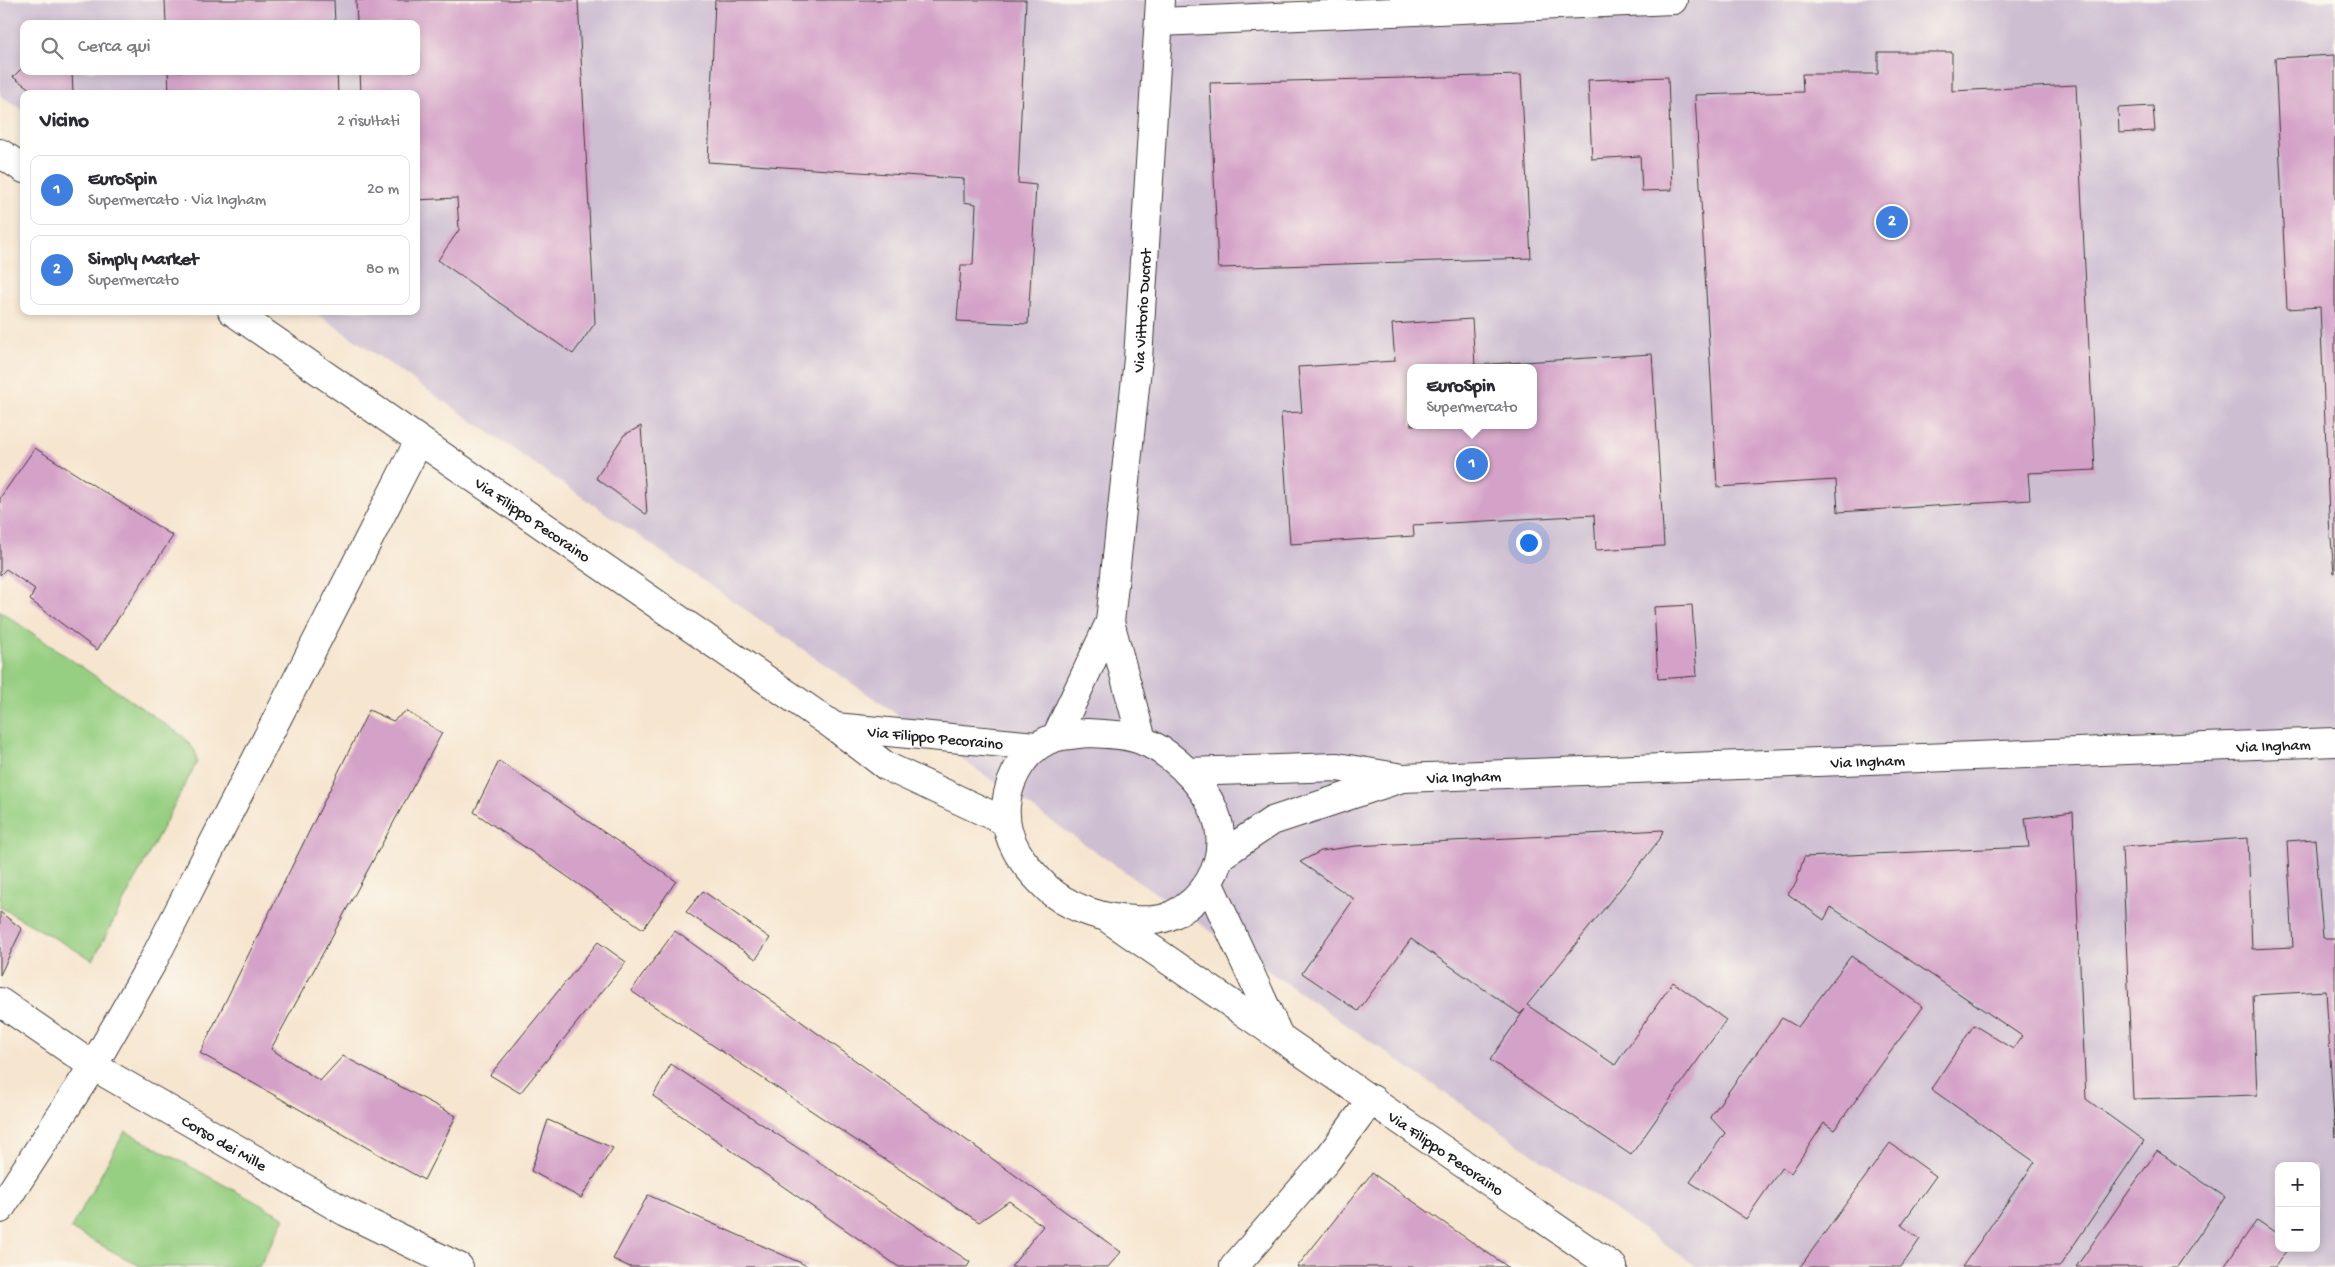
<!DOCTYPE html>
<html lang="it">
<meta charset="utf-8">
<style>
:root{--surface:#fff;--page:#f7f7f7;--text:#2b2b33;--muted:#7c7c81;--line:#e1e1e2;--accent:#0f766e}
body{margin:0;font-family:"Gochi Hand",sans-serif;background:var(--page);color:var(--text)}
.controls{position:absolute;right:15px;bottom:15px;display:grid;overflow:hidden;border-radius:10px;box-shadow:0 2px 8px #0003}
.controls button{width:45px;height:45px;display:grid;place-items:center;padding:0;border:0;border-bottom:1px solid var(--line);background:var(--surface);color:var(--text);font:25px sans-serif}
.you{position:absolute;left:1528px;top:542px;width:18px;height:18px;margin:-12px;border:4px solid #fff;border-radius:50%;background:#1a73e8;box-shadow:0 0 0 8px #1a73e833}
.badge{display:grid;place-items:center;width:32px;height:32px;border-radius:50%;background:var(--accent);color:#fff;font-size:16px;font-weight:700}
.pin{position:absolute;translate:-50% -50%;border:2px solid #fff;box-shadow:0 1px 5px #0006}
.popup{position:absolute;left:1407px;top:364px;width:130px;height:65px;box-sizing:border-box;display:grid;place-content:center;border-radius:10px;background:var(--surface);filter:drop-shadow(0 1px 4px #0005);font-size:16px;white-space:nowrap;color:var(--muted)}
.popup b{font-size:19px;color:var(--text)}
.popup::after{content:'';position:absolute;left:50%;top:100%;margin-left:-10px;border:10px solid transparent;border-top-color:var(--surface)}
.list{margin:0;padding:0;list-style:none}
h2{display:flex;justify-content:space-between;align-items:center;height:65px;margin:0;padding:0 20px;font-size:21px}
h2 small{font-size:16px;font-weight:400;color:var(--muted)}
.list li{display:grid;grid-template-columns:32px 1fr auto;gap:15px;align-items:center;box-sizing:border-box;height:70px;margin:0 10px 10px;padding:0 10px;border:1px solid var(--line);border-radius:10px}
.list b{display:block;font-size:19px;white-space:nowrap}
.list p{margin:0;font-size:16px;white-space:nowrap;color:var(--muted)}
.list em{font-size:16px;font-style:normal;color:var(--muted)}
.icon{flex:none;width:28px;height:28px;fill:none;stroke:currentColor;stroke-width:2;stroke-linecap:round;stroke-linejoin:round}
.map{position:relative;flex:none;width:2335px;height:1267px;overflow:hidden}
.search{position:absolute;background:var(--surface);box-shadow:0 2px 8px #0003;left:20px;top:20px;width:400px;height:55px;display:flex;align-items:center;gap:12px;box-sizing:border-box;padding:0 18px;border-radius:10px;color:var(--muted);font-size:19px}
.panel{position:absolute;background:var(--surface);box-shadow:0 2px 8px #0003;left:20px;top:90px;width:400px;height:225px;border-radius:10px}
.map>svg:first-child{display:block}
.industrial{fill:#cdbed2;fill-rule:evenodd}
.green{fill:#97cf82;stroke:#5a764f}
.building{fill:#d4a2c8;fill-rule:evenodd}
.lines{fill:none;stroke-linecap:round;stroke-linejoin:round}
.street-casing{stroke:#3d3a37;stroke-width:30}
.secondary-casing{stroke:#3d3a37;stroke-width:30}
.street{stroke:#fff;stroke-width:28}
.secondary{stroke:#fff;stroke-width:28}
.labels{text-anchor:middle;stroke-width:4.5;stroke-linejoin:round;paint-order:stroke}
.street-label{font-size:16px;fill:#1c1c1c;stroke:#fbf7ec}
</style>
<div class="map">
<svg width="2335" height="1267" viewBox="0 0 2335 1267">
<rect width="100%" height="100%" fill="#fbf7ec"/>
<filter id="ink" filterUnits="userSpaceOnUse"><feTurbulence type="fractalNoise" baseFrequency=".02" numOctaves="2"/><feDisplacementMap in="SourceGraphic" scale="10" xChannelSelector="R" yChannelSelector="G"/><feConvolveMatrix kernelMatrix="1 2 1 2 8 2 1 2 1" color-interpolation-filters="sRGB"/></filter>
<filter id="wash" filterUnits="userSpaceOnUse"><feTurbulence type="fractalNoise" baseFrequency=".0096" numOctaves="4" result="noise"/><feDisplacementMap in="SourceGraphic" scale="20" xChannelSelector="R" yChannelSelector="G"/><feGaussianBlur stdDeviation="1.12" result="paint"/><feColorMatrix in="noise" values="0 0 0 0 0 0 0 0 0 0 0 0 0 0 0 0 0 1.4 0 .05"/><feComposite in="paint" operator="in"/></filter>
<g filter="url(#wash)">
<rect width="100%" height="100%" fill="#f6e5cf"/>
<path class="industrial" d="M0,0H2335V1267H1697L313,311H416V94H24V111L0,95ZM24,24H416V71H24ZM1411,368H1533V425H1411ZM2279,1166H2316V1248H2279Z"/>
<g class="green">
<path d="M0,611L184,737L195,751L197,762L93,960L0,907Z"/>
<path d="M125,1131L285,1218L259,1267H142L71,1229Z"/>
</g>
<g id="blocks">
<g class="building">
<path d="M165,0H334L335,24H166Z"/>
<path d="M356,0H578L595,323L573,354L438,260L459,230L457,198L416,200V94H361L360,71H416V24H357Z"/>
<path d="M715,0H1026L1018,183L1036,185L1028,324L957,321L961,265H973L976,204L964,202V179L708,162Z"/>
<path d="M1878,52H1952V91L2076,85L2095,470L2028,473L2030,500L1838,512L1836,480L1717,487L1695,95L1803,92L1802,74H1878Z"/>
<path d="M2335,55V573H2334L2331,538H2330L2320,307L2287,309L2275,58Z"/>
<path d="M24,66V71H72L73,94H37L13,77Z"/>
<path d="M168,71H337L338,94H169Z"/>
<path d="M1521,75L1531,258L1218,268L1210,83Z"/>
<path d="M1668,77L1672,190L1642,191L1640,156L1592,159L1588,80Z"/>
<path d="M2153,106L2155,131L2119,133L2118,108Z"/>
<path d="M1472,319L1475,365L1652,354L1664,546L1596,550L1594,515L1413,525L1414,536L1290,544L1281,413L1302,412L1298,367L1395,361L1392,324ZM1411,368H1533V425H1411Z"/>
<path d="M641,426L647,515L596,478L624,435Z"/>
<path d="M35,448L173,536L97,650L30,600L35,589L6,569L0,575V498Z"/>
<path d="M1692,605L1697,676L1658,679L1654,607Z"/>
<path d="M369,710L393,721L406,711L442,733L271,1049L320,1081L343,1056L456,1116L424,1180L200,1053Z"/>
<path d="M499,761L676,881L643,929L474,812Z"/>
<path d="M2073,812L2086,1099L2144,1141L2059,1267H1962L2035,1162L1931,1089L1974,1025L2013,1049L2022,1036L1831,907L1824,920L1788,894L1796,883L1804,857L2029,847L2025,818Z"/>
<path d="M1663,830L1660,839L1527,1005L1615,1065L1673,982L1726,1020L1631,1155L1490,1060L1525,1009L1520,1014L1411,939L1358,1011L1302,973L1354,899L1300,862L1321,851L1356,846Z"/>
<path d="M2248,838L2252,949L2293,947L2287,841L2315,839L2323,938H2335V1137L2326,991L2253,995L2257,1095L2133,1099L2122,847Z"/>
<path d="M703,891L770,938L756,959L686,912Z"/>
<path d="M0,912L22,929L0,975Z"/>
<path d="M675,931L1001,1165L1121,1252L1108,1267H1011L1043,1226L1009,1201L979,1222L631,991Z"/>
<path d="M598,942L626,962L520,1093L490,1075Z"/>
<path d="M1851,956L1923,1007L1834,1130L1824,1123L1791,1173L1782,1167L1746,1219L1690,1182L1725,1133L1710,1117L1782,1018L1798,1027Z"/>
<path d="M671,1064L970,1262L967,1267H899L653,1096Z"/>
<path d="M548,1120L613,1148L581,1198L531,1171Z"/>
<path d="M1890,1143L1936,1176L1901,1225L1920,1239L1901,1267H1800Z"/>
<path d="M2157,1151L2225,1197L2177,1267H2076Z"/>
<path d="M1372,1173L1508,1267H1297Z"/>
<path d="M648,1195L810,1267H630L613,1259Z"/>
<path d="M2257,1220L2279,1235V1248H2288L2275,1267H2224Z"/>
</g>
</g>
</g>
<g filter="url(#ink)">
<use href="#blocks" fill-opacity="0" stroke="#3d3a37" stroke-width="1"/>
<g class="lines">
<g class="street-casing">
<g id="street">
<path d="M1159,22L1673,0"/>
<path d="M1110,622L1142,740"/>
<path id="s1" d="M1056,737L1110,622L1138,359L1160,0"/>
<path id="s2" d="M1187,772L1337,767L1403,778L2335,742"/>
<path d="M1219,857L1272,821L1399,779"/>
<path d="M0,1209L93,1066L152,963L419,441"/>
<path d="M1234,1267L1326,1161L1372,1099"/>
</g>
</g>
<g class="secondary-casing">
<g id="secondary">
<path d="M0,153L24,169"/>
<path id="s3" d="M232,311L835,727L886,766L1004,821"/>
<path id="s4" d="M835,727L1036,746"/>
<path d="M1087,733C1105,734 1127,734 1143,741C1177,755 1216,795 1220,833C1224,867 1203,901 1172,915C1157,923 1136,920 1120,919C1095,916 1067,906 1048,889C1024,866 1003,840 1006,805C1009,776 1027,745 1057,737C1067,735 1077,734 1087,733Z"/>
<path d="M1209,884L1279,1036"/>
<path id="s5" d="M1110,920L1613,1267"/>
<path id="s6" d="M0,1002L93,1066L346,1212L459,1267"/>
</g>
</g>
<use href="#street" class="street"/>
<use href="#secondary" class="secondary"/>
</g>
</g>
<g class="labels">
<g class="street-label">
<text dy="6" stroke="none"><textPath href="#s1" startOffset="440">Via Vittorio Ducrot</textPath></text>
<text dy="6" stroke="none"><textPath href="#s3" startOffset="366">Via Filippo Pecoraino</textPath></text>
<text dy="6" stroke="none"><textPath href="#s4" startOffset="101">Via Filippo Pecoraino</textPath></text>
<text dy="6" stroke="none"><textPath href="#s2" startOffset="1088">Via Ingham</textPath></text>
<text dy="6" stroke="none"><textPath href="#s2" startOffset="682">Via Ingham</textPath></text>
<text dy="6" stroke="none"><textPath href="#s2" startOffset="278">Via Ingham</textPath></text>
<text dy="6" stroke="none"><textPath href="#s6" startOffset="265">Corso dei Mille</textPath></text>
<text dy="6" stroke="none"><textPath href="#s5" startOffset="409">Via Filippo Pecoraino</textPath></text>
</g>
</g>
</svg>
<div class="controls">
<button>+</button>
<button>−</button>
</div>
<div class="you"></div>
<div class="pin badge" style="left:1472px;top:464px;background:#3f7fe0">1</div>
<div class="popup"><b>EuroSpin</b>Supermercato</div>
<div class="pin badge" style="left:1892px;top:222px;background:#3f7fe0">2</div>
<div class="search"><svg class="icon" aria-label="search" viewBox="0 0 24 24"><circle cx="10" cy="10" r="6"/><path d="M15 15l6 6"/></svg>Cerca qui</div>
<section class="panel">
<h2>Vicino<small>2 risultati</small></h2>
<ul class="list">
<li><span class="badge" style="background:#3f7fe0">1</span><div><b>EuroSpin</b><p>Supermercato · Via Ingham</p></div><em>20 m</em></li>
<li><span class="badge" style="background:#3f7fe0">2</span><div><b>Simply Market</b><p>Supermercato</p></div><em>80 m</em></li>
</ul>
</section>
</div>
